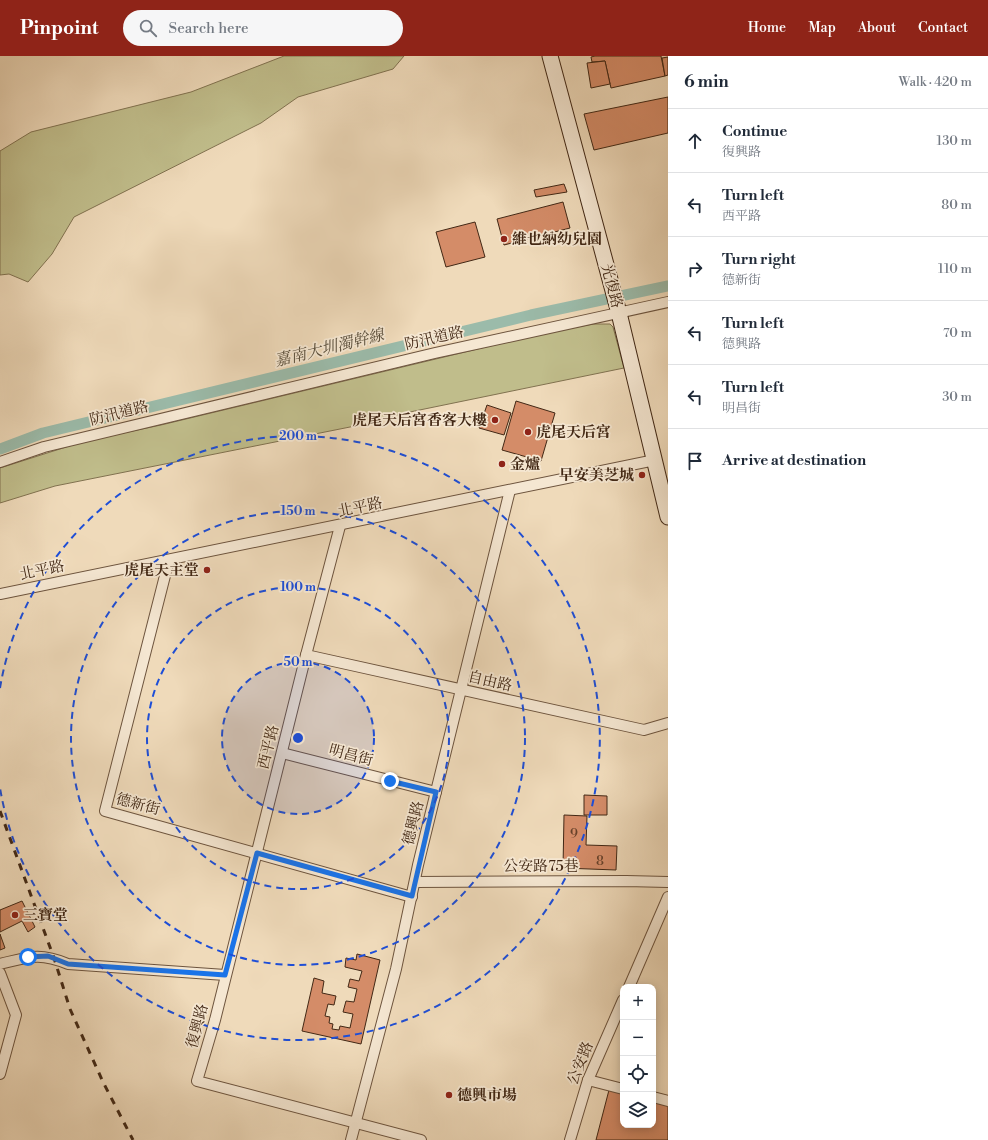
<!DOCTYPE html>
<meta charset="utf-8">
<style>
:root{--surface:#fff;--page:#f6f6f7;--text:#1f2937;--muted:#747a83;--line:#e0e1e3;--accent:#8f2418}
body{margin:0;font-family:"Libre Bodoni","Noto Serif TC",serif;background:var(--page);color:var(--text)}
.controls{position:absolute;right:12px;bottom:12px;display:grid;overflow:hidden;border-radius:8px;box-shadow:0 2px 10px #0003}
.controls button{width:36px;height:36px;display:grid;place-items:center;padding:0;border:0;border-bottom:1px solid var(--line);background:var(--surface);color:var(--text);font:20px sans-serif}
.stop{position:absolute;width:12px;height:12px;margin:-9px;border:3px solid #1a73e8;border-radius:50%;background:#fff}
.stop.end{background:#1a73e8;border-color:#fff;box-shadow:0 1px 4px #0008}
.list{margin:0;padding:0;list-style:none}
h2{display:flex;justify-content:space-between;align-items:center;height:52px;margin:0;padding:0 16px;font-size:17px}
h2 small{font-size:13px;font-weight:400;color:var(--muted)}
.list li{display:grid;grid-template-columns:26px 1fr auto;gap:12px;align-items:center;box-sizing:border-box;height:64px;padding:0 16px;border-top:1px solid var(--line)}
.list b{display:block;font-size:15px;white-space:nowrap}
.list p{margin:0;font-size:13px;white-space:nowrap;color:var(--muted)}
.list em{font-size:13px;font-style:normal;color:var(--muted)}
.icon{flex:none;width:22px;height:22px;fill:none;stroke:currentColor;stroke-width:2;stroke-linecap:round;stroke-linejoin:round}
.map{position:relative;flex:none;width:668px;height:1084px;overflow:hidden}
header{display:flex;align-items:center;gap:24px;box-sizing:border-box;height:56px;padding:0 20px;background:var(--accent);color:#fff}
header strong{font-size:19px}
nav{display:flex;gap:22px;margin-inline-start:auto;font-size:14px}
.search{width:280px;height:36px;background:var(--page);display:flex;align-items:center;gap:10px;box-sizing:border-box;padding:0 14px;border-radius:22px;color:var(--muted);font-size:15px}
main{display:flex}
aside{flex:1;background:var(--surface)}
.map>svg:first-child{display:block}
.green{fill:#c0bd8b;stroke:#817250}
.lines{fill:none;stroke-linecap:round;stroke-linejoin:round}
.canal{stroke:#9bbbaa;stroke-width:11}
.building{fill:#d48c68;stroke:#422815}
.street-casing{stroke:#6d543e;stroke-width:12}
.secondary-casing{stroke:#422815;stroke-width:17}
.street{stroke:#f5e7d2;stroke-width:10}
.secondary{stroke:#f5e7d2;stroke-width:15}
.rail{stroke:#422815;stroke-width:3;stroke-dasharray:7 7;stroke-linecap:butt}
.route{stroke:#1a73e8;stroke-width:5}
.ring{fill:none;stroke:#1d4ed8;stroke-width:2;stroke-dasharray:7 5}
.poi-dot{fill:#8f2418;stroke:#f5e7d2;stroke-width:1.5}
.labels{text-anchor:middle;stroke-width:3.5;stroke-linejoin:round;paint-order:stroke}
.number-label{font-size:13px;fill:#66412a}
.poi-label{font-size:15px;font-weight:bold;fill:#422815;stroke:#f5e7d2;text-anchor:start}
.street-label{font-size:15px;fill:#422815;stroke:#f5e7d2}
.water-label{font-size:16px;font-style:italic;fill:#584d3a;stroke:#f5e7d2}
.centre{fill:#1d4ed8;stroke:#f5e7d2;stroke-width:2}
.ring-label{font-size:12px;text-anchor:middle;font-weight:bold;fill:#1d4ed8;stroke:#f5e7d2;stroke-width:3.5;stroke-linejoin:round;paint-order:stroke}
</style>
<header>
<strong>Pinpoint</strong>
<div class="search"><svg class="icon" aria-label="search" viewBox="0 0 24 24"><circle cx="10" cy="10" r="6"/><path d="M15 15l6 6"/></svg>Search here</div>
<nav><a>Home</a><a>Map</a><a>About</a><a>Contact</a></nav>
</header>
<main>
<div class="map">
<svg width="668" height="1084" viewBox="0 0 668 1084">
<rect width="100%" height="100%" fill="#efdaba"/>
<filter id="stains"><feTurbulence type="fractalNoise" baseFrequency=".005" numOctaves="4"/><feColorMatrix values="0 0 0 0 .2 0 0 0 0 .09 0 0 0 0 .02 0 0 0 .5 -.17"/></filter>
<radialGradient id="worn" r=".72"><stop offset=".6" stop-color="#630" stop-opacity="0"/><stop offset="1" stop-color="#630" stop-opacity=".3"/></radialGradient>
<g class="green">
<path d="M284,0H404L393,13L298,41L261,67L74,161L52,198L28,226L9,218L0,219V95L31,76L191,36Z"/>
<path d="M593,268H610L613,271L624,312L405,357L355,370L55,430L0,447V412L85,385L161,369L540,278Z"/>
</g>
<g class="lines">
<path class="canal" d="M0,393L43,377L531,259L668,230"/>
</g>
<g class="building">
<path d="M595,0H661L665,20L611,32L605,5L592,6L591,1Z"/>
<path d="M668,1V19L665,20L662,2Z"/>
<path d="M605,5L610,28L591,32L587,7Z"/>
<path d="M668,41V77L594,94L584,58Z"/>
<path d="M564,128L567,136L536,141L534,134Z"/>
<path d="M563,146L570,172L504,189L497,163Z"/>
<path d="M475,166L485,201L446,211L436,176Z"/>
<path d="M516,345L555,357L541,405L502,394Z"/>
<path d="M487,349L511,357L504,379L479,372Z"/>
<path d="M584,739L607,740V759H584Z"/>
<path d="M564,759L587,760L586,789L617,790L616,814L563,812Z"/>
<path d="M22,845L35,871L28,876L22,865L0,876V854Z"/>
<path d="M0,878L5,892L0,894Z"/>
<path d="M357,898L380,904L361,988L302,975L314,922L324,925L322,937L336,940L334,949L328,948L325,960L330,961L329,967L333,968L332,973L339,974L340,970L350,972L353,958L343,956L346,945L354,946L357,933L348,931L350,923L359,925L362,915L345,911L346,902L356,904Z"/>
<path d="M609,1034L623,1038V1069H653V1046L668,1050V1084H596Z"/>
</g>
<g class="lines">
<g class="street-casing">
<g id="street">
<path d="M0,406L44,391L435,297L668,246"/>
<path d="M340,470L306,599L215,964L197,1025L421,1084"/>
<path d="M169,504L105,755L412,841"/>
<path d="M0,538L655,404"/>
<path d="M306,599L644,674L668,667"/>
<path d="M282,697L436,736"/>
<path d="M415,826L626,825L668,826"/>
<path d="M0,908C29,901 39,896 68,908L225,919"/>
<path d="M0,917L16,959L0,1018"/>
<path d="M629,931L668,841"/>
<path d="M588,1024L623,1033"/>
<path d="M653,1041L668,1045"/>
<path d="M351,1084L396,913L418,809L510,434"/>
<path d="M570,1084L588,1024L623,944"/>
</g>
</g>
<g class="secondary-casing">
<path id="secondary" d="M550,0L619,257L668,461"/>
</g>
<use href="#street" class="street"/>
<use href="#secondary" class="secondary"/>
<path class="rail" d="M0,755L54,902L70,953L103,1026L133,1084"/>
</g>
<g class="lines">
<path class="route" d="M28,901L48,900L68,908L225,919L257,797L412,840L436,736L390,725"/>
</g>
<circle cx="298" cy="682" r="76" fill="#1d4ed8" fill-opacity=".12"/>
<g class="ring">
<circle cx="298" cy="682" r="76"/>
<circle cx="298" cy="682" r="151"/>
<circle cx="298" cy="682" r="227"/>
<path d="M0 632A302 302 0 1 1 0 732"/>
</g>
<g class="poi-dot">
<circle cx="504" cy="183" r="4"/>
<circle cx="495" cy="364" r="4"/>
<circle cx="528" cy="376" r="4"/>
<circle cx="502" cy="408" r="4"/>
<circle cx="642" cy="419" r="4"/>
<circle cx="207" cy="514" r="4"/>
<circle cx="15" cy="859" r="4"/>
<circle cx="449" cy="1039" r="4"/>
</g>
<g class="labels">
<g class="number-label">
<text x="574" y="782">9</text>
<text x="600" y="809">8</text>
</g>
<g class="poi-label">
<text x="512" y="188">維也納幼兒園</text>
<text x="487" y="369" text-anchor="end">虎尾天后宮香客大樓</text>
<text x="536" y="381">虎尾天后宮</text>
<text x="510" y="413">金爐</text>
<text x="634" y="424" text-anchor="end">早安美芝城</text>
<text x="199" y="519" text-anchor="end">虎尾天主堂</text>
<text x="23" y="864">三寶堂</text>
<text x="457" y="1044">德興市場</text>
</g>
<g class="street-label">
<text transform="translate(612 230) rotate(75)" y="5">光復路</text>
<text transform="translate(434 282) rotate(-13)" y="5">防汛道路</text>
<text transform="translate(119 357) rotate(-14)" y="5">防汛道路</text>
<text transform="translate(360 451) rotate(-12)" y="5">北平路</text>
<text transform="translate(42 514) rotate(-12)" y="5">北平路</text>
<text transform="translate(490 625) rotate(13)" y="5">自由路</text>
<text transform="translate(268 691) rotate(-76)" y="5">西平路</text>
<text transform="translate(351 699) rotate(15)" y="5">明昌街</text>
<text transform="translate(138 748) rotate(15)" y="5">德新街</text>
<text transform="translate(413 767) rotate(-76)" y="5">德興路</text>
<text x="541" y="815">公安路75巷</text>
<text transform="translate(197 970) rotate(-75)" y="5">復興路</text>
<text transform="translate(580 1007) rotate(-68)" y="5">公安路</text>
</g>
<g class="water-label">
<text transform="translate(329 291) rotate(-14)" y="6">嘉南大圳濁幹線</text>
</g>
</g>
<circle cx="298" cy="682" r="6" class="centre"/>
<g class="ring-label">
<text x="298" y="384">200 m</text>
<text x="298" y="459">150 m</text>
<text x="298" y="535">100 m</text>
<text x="298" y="610">50 m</text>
</g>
<rect width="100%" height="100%" filter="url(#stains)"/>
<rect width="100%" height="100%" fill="url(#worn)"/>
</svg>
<div class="controls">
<button>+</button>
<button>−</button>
<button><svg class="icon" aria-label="locate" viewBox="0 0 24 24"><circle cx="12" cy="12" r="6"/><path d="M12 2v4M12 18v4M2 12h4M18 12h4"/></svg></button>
<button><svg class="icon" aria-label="layers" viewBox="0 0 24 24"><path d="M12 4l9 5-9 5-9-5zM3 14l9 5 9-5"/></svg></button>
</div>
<div class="stop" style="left:28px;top:901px"></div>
<div class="stop end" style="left:390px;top:725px"></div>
</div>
<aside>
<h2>6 min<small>Walk · 420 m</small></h2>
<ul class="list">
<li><svg class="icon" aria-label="ahead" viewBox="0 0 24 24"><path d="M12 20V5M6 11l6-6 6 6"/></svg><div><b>Continue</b><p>復興路</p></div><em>130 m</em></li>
<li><svg class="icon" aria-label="left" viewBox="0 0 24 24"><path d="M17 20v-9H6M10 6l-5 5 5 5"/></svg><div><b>Turn left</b><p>西平路</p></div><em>80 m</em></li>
<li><svg class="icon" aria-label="right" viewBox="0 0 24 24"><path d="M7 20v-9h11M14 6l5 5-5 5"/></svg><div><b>Turn right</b><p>德新街</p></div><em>110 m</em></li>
<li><svg class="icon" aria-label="left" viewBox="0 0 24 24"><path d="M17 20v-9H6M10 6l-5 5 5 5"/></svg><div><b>Turn left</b><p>德興路</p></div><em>70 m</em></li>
<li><svg class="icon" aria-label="left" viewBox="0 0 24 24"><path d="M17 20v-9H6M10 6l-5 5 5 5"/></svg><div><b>Turn left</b><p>明昌街</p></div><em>30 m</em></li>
<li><svg class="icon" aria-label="arrive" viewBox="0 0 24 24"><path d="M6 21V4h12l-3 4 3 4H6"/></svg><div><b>Arrive at destination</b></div></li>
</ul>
</aside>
</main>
